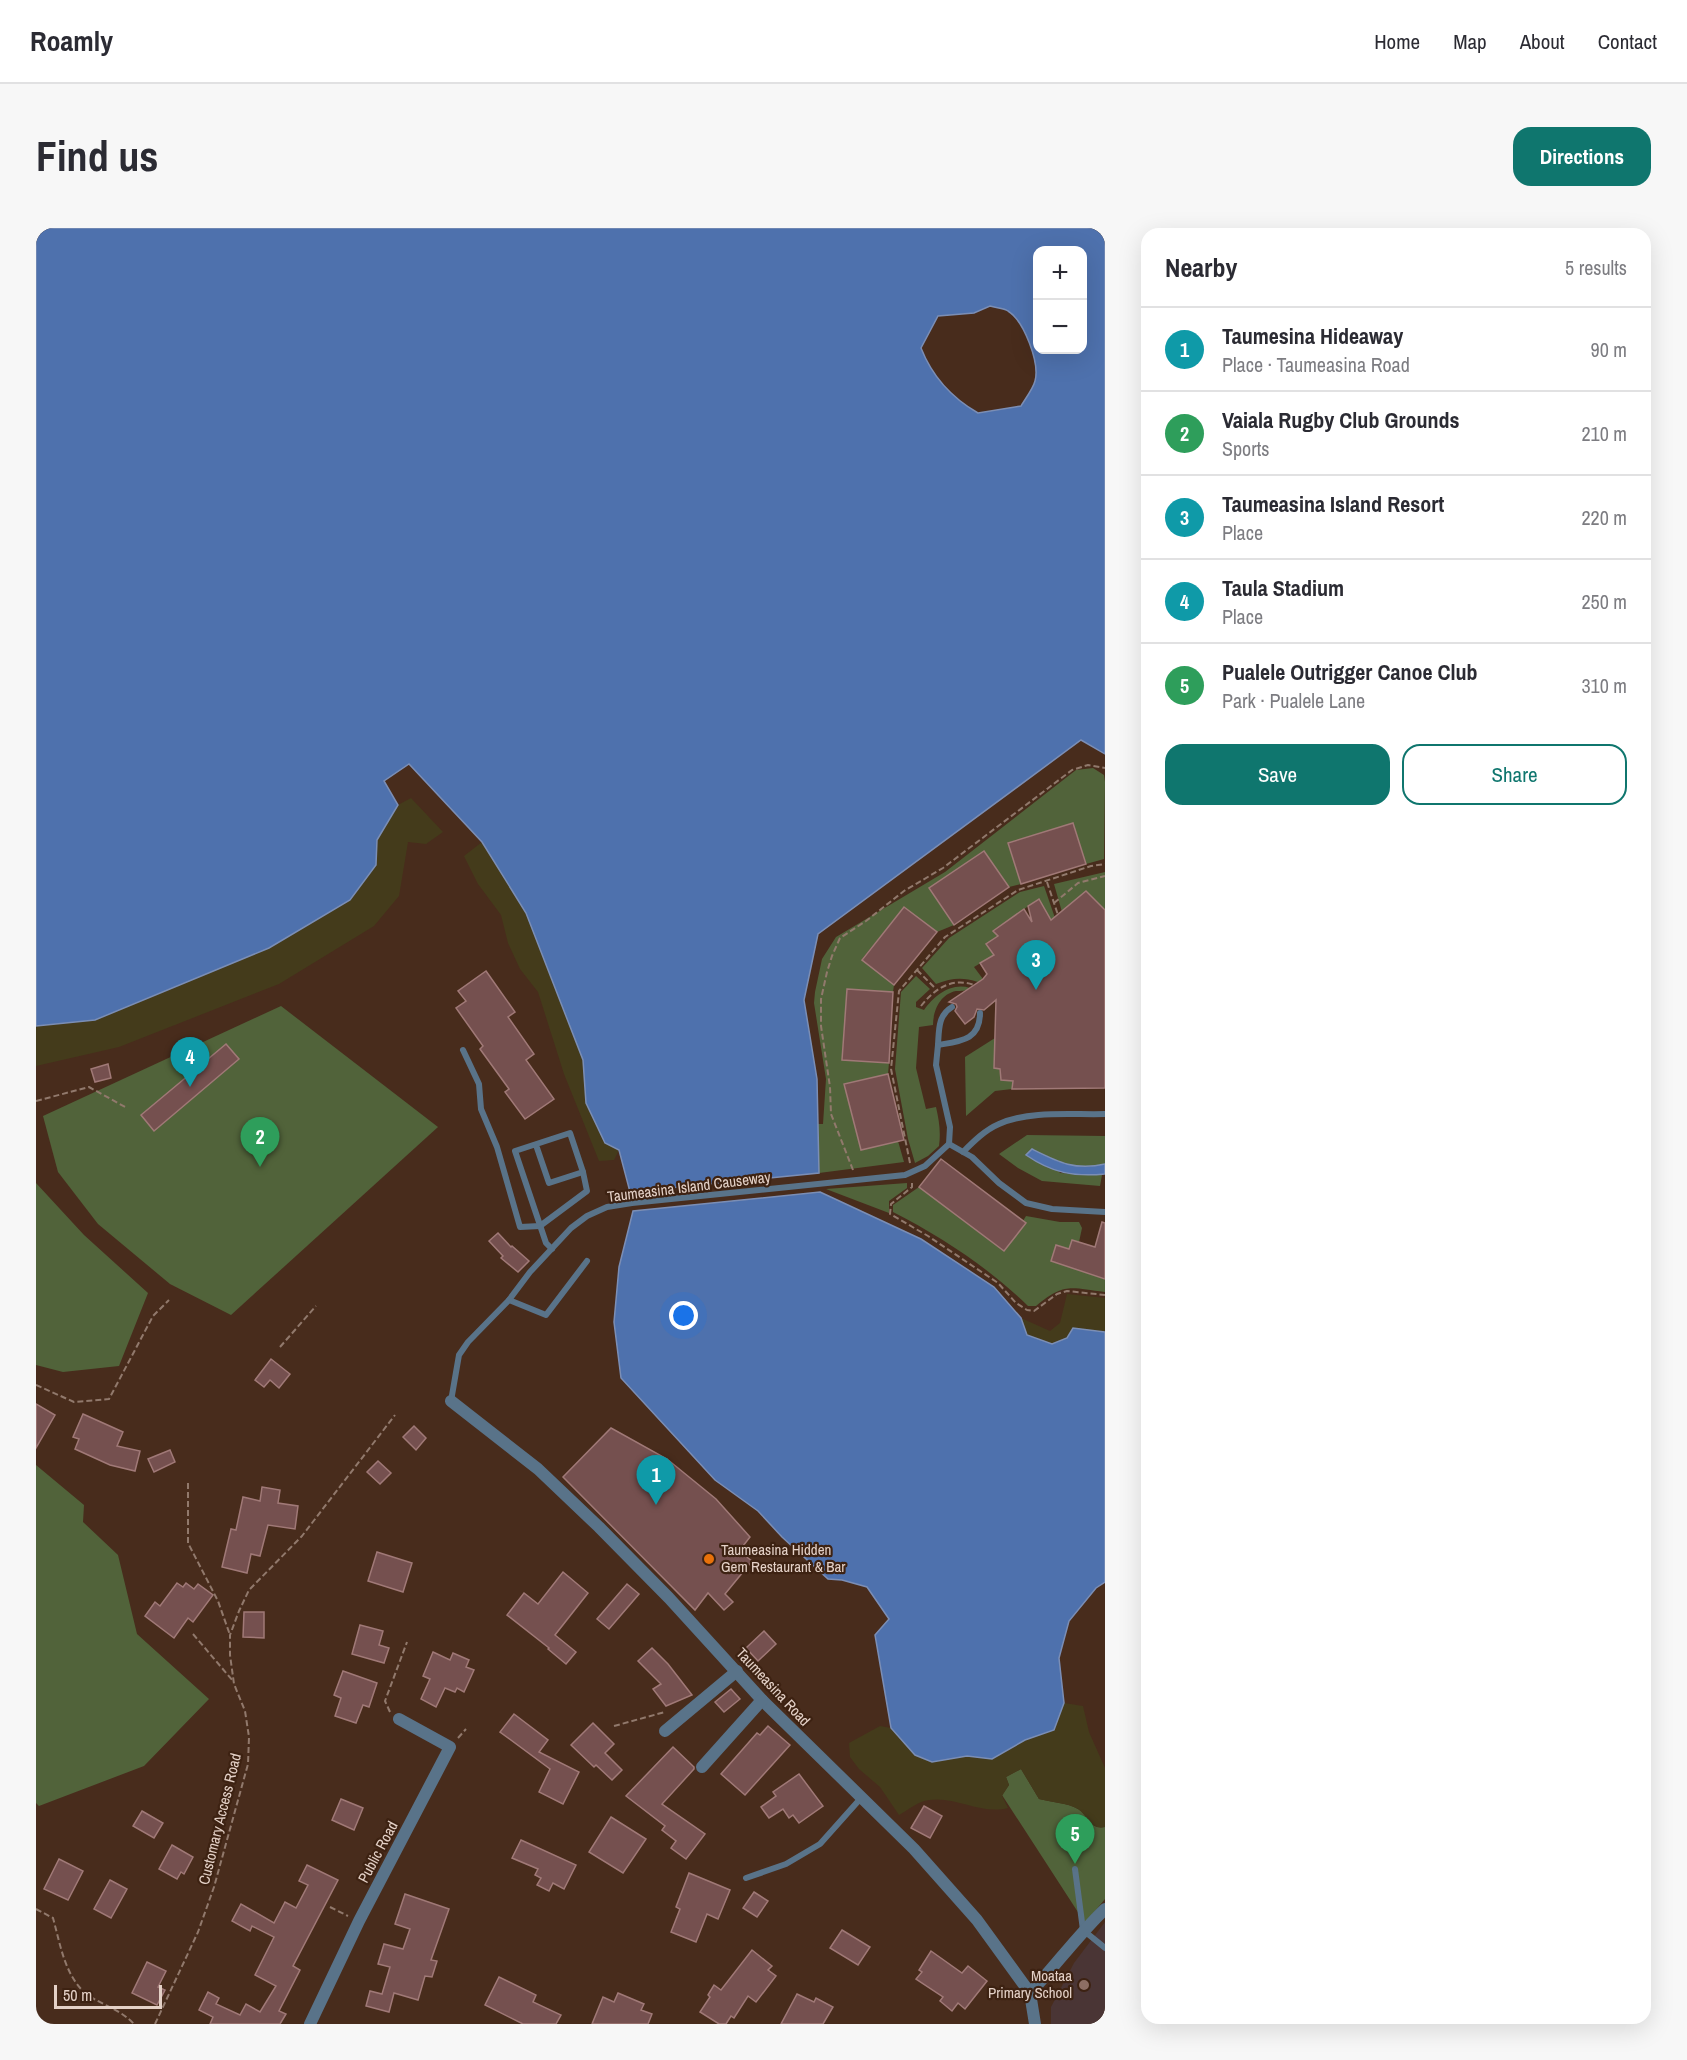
<!DOCTYPE html>
<meta charset="utf-8">
<style>
:root{--surface:#fff;--page:#f7f7f7;--text:#2b2b33;--muted:#7c7c81;--line:#e1e1e2;--accent:#0f766e}
body{margin:0;font-family:"Archivo Narrow",sans-serif;background:var(--page);color:var(--text)}
.controls{position:absolute;right:18px;top:18px;display:grid;overflow:hidden;border-radius:12px;box-shadow:0 6px 24px #0002}
.controls button{width:54px;height:54px;display:grid;place-items:center;padding:0;border:0;border-bottom:2px solid var(--line);background:var(--surface);color:var(--text);font:30px sans-serif}
.scale{position:absolute;left:18px;bottom:15px;width:108px;box-sizing:border-box;padding-left:6px;border:3px solid #e4d1c7;border-top:0;font-size:16px;line-height:21px;white-space:nowrap;color:#e4d1c7;-webkit-text-stroke:4px #3d2212;paint-order:stroke}
.you{position:absolute;left:648px;top:1088px;width:21px;height:21px;margin:-15px;border:4px solid #fff;border-radius:50%;background:#1a73e8;box-shadow:0 0 0 9px #1a73e833}
.badge{display:grid;place-items:center;width:39px;height:39px;border-radius:50%;background:var(--accent);color:#fff;font-size:20px;font-weight:700}
.pin{position:absolute;translate:-50% -50px;filter:drop-shadow(0 2px 3px #0008)}
.pin::after{content:'';position:absolute;top:32px;width:21px;height:18px;background:inherit;clip-path:polygon(0 0,100% 0,50% 100%)}
.list{margin:0;padding:0;list-style:none}
h2{display:flex;justify-content:space-between;align-items:center;height:78px;margin:0;padding:0 24px;font-size:26px}
h2 small{font-size:20px;font-weight:400;color:var(--muted)}
.list li{display:grid;grid-template-columns:39px 1fr auto;gap:18px;align-items:center;box-sizing:border-box;height:84px;padding:0 24px;border-top:2px solid var(--line)}
.list b{display:block;font-size:22px;white-space:nowrap}
.list p{margin:0;font-size:20px;white-space:nowrap;color:var(--muted)}
.list em{font-size:20px;font-style:normal;color:var(--muted)}
.actions{display:flex;gap:12px;padding:18px 24px}
.actions a{flex:1;padding:14px 0;border:2px solid var(--accent);border-radius:18px;text-align:center;font-size:21px;color:var(--accent)}
.actions .main{background:var(--accent);color:#fff}
.map{position:relative;flex:none;width:1069px;height:1796px;overflow:hidden;border-radius:18px}
header{display:flex;align-items:center;gap:36px;box-sizing:border-box;height:84px;padding:0 30px;background:var(--surface);border-bottom:2px solid var(--line)}
header strong{font-size:28px}
nav{display:flex;gap:33px;margin-inline-start:auto;font-size:21px}
.intro{display:flex;align-items:center;justify-content:space-between;box-sizing:border-box;height:144px;padding:0 36px}
h1{margin:0;font-size:42px}
.button{padding:15px 27px;border-radius:18px;background:var(--accent);color:#fff;font-size:21px;font-weight:700}
main{display:flex;gap:36px;padding:0 36px}
aside{flex:1;background:var(--surface);border-radius:18px;box-shadow:0 6px 24px #0002}
.map>svg:first-child{display:block}
.education{fill:#4a3535}
.green{fill:#51633a}
.sand{fill:#443b1b}
.water{fill:#4e71ad;stroke:#7b8eb5;stroke-width:1.5;fill-rule:evenodd}
.building{fill:#75504f;stroke:#a07977;stroke-width:1.5}
.lines{fill:none;stroke-linecap:round;stroke-linejoin:round}
.path{stroke:#91796c;stroke-width:2;stroke-dasharray:6 3;stroke-linecap:butt}
.service{stroke:#597389;stroke-width:6}
.minor{stroke:#597389;stroke-width:12}
.food-dot{fill:#e8710a;stroke:#3d2212;stroke-width:2}
.education-dot{fill:#8d6e63;stroke:#3d2212;stroke-width:2}
.labels{text-anchor:middle;stroke-width:4.5;stroke-linejoin:round;paint-order:stroke}
.street-label{font-size:15px;fill:#e4d1c7;stroke:#3d2212}
.poi-label{font-size:15px;fill:#e4d1c7;stroke:#3d2212;text-anchor:start}
</style>
<header>
<strong>Roamly</strong>
<nav><a>Home</a><a>Map</a><a>About</a><a>Contact</a></nav>
</header>
<div class="intro"><h1>Find us</h1><a class="button">Directions</a></div>
<main>
<div class="map">
<svg width="1069" height="1796" viewBox="0 0 1069 1796">
<rect width="100%" height="100%" fill="#482c1c"/>
<path class="education" d="M1069,1694V1796H1015V1779L1038,1735Z"/>
<g class="green">
<path d="M1057,540L1068,547L1069,554L1068,631L1050,636L1037,595L972,615L985,656L973,659L948,623L893,660L918,697L901,704L868,679L826,731L858,757L857,764L811,761L806,831L853,835L852,846L808,856L825,922L862,913L868,934L783,945L782,896H787L790,851L778,775L779,764L786,731L800,709L909,644L1040,542Z"/>
<path d="M1069,644V682L1026,684L1018,656Z"/>
<path d="M1008,658L1019,690L1015,692L1002,671L958,703L962,708L950,716L958,727L938,739L947,751L942,754C926,749 916,750 900,756L886,740L913,710L984,664Z"/>
<path d="M880,748L894,761L880,774V779L888,782C898,768 915,754 934,760C929,763 926,763 920,763C904,766 897,783 897,797L883,799L880,840L890,881L900,879C903,892 905,904 903,918L892,928L879,935L872,911L859,841L865,764Z"/>
<path d="M245,778L402,899L195,1087L134,1056L62,996L22,944L7,888Z"/>
<path d="M959,810L965,852L977,853L976,861L959,863L930,888L929,829Z"/>
<path d="M991,907L1069,908V936C1050,941 1033,939 1015,931L1024,945L1066,947L1064,958L1006,953L982,940L963,926Z"/>
<path d="M0,955L48,1007L112,1065L83,1138L27,1144L0,1137Z"/>
<path d="M871,955V960L853,973V985L790,961Z"/>
<path d="M883,959L968,1023L989,996L987,993L990,988L1024,994H1043L1046,1000L1043,1014L1036,1012L1033,1021L1020,1017L1015,1033L1069,1051V1064C1034,1060 1029,1054 1000,1078H992C953,1040 906,1009 857,984V977Z"/>
<path d="M0,1237L48,1277L47,1294L82,1327L101,1406L173,1471L108,1538L3,1578L0,1575Z"/>
<path d="M985,1541L1003,1571C1015,1574 1032,1575 1042,1581C1053,1588 1054,1602 1069,1599V1671L1049,1695L966,1567L973,1557L970,1549Z"/>
</g>
<g class="sand">
<path d="M375,570L407,604L390,616L372,614L363,668L338,698L243,756L83,819L0,838V798L59,792L233,720L314,672L340,637L341,612L362,577Z"/>
<path d="M446,614L490,685L547,832L550,875L569,915L583,922L578,932L563,933L528,846L502,764L484,741L472,715L465,687L442,656L428,628Z"/>
<path d="M1031,1066L1069,1070V1104L1037,1100L1031,1110L1016,1116L991,1107L985,1090L1014,1103L1024,1095Z"/>
<path d="M1028,1475L1047,1478L1053,1504L1069,1540V1599C1054,1602 1052,1588 1042,1581C1032,1575 1014,1574 1003,1571L985,1541L970,1549L973,1557L966,1568L972,1580C945,1587 920,1568 893,1572C883,1573 872,1582 863,1587L844,1559L823,1541L814,1529L813,1515L844,1498L855,1500L879,1527L896,1534L931,1528L956,1531L989,1512L1018,1502Z"/>
</g>
<g class="water">
<path d="M0,0H1069V526L1045,512L782,706L768,772L781,851L783,945L594,964L583,922L569,915L550,875L547,832L490,685L446,614L373,536L348,553L362,577L341,612L340,637L314,672L233,720L59,792L0,798ZM1046,22V122H1002V22ZM954,78C960,80 968,80 972,83C988,93 1004,135 999,153C997,161 989,171 985,178L942,185C916,170 896,148 885,120L902,88L938,85Z"/>
<path d="M996,921C1022,934 1039,943 1069,936V946C1038,949 1016,945 990,927Z"/>
<path d="M784,964L885,1011L958,1059L985,1090L991,1107L1016,1116L1031,1110L1037,1100L1069,1104V1354L1060,1360L1033,1393L1023,1430L1028,1475L1018,1502L989,1512L956,1531L931,1528L896,1534L879,1527L855,1500L839,1407L853,1391L831,1359L806,1352L792,1351L746,1309L722,1283L679,1252L585,1150L578,1094L583,1039L597,983Z"/>
</g>
<g class="building">
<path d="M1037,595L1050,636L985,656L972,615Z"/>
<path d="M948,623L973,659L918,697L893,660Z"/>
<path d="M1050,663L1069,682V860L976,861L977,853L965,852L964,841L958,840L960,772L948,782L941,781L938,789L929,796L919,783L921,779L920,776L913,774L947,751L951,746L944,735L958,727L950,716L962,708L957,703L988,681L996,694L992,678L1003,671L1015,692Z"/>
<path d="M868,679L901,704L858,757L826,732Z"/>
<path d="M450,743L479,784L472,789L498,826L490,832L518,871L489,891L469,864L473,861L444,821L447,818L420,780L430,773L422,763Z"/>
<path d="M811,761L857,764L853,835L806,832Z"/>
<path d="M190,816L203,831L118,903L105,887Z"/>
<path d="M72,836L75,850L59,854L55,841Z"/>
<path d="M852,846L868,912L825,922L808,856Z"/>
<path d="M905,931L990,995L968,1023L883,959Z"/>
<path d="M1066,994L1069,995V1051L1015,1033L1020,1017L1033,1021L1036,1012L1059,1019Z"/>
<path d="M462,1005L475,1019L476,1018L493,1033L482,1044L465,1030L467,1028L453,1013Z"/>
<path d="M235,1131L254,1146L243,1160L234,1152L228,1159L219,1152Z"/>
<path d="M0,1176L19,1187L0,1220Z"/>
<path d="M47,1186L87,1204L81,1218L104,1223L99,1243L74,1237L39,1221L43,1211L37,1209Z"/>
<path d="M378,1198L390,1210L380,1222L367,1209Z"/>
<path d="M575,1200L631,1231L680,1271L714,1309L703,1323L716,1333L689,1366L697,1374L688,1382L672,1365L659,1382L527,1249Z"/>
<path d="M134,1222L139,1234L118,1244L112,1231Z"/>
<path d="M342,1233L355,1245L344,1256L331,1244Z"/>
<path d="M226,1259L244,1262L242,1275L262,1278L259,1301L232,1297L224,1328L215,1326L211,1345L186,1339L195,1301L200,1302L207,1269L224,1273Z"/>
<path d="M341,1324L376,1335L367,1364L332,1353Z"/>
<path d="M527,1344L552,1365L519,1407L540,1424L530,1436L512,1421L513,1420L471,1387L488,1365L502,1376Z"/>
<path d="M141,1355L147,1359L150,1355L158,1361L162,1356L177,1367L157,1394L152,1390L138,1410L109,1388L119,1374L124,1378Z"/>
<path d="M591,1356L603,1366L573,1401L561,1391Z"/>
<path d="M208,1384H228V1410L207,1409Z"/>
<path d="M324,1397L347,1403L343,1417L353,1420L348,1435L316,1426Z"/>
<path d="M728,1403L740,1416L722,1433L710,1420Z"/>
<path d="M616,1420L632,1436L656,1467L630,1478L617,1461L625,1456L602,1433Z"/>
<path d="M397,1424L414,1432L417,1425L433,1432L430,1439L438,1442L428,1464L421,1460L419,1464L409,1460L400,1479L385,1471L394,1451L387,1448Z"/>
<path d="M307,1443L341,1455L333,1479L327,1477L320,1495L299,1488L305,1470L298,1467Z"/>
<path d="M695,1461L704,1471L688,1484L679,1474Z"/>
<path d="M478,1486L512,1512L503,1524L543,1544L527,1576L503,1564L514,1541L464,1504Z"/>
<path d="M557,1495L578,1516L569,1525L586,1542L576,1552L560,1537L558,1539L535,1517Z"/>
<path d="M732,1498L754,1517L709,1567L685,1546L721,1505L724,1507Z"/>
<path d="M637,1519L658,1539V1541L626,1576L669,1606L650,1631L635,1620L640,1613L626,1602L629,1598L590,1568Z"/>
<path d="M763,1546L787,1578L763,1595L757,1587L753,1590L747,1581L733,1590L725,1579L740,1568L737,1564Z"/>
<path d="M305,1571L327,1580L318,1602L296,1592Z"/>
<path d="M888,1578L906,1588L894,1610L875,1600Z"/>
<path d="M106,1583L127,1595L118,1610L97,1598Z"/>
<path d="M575,1589L610,1611L587,1645L553,1624Z"/>
<path d="M485,1612L540,1637L528,1661L517,1655L513,1663L501,1657L505,1650L499,1647L502,1641L476,1630Z"/>
<path d="M136,1617L157,1629L148,1646L145,1644L141,1651L123,1641Z"/>
<path d="M23,1631L47,1643L32,1672L8,1661Z"/>
<path d="M271,1637L302,1652L257,1738L264,1742L243,1783L250,1786L244,1796H174L177,1789L163,1782L172,1764L183,1770L180,1776L204,1787L210,1776L224,1784L240,1758L219,1747L238,1709L216,1698L214,1703L196,1693L205,1676L238,1695L249,1674L260,1680L272,1657L263,1653Z"/>
<path d="M653,1645L694,1662L682,1691L671,1686L660,1714L635,1704L644,1681L640,1679Z"/>
<path d="M74,1652L91,1661L75,1690L58,1681Z"/>
<path d="M718,1664L732,1673L721,1689L707,1680Z"/>
<path d="M369,1666L413,1681L395,1732L401,1733L396,1749L389,1748L382,1772L358,1765L353,1784L330,1778L334,1763L346,1766L354,1739L342,1736L348,1716L367,1721L374,1701L359,1696Z"/>
<path d="M806,1702L834,1719L822,1737L794,1720Z"/>
<path d="M716,1722L736,1738L732,1742L740,1748L720,1774L712,1768L698,1790L695,1788L690,1796H683L664,1784L674,1769L672,1767L678,1757L685,1762Z"/>
<path d="M895,1723L926,1745L932,1738L951,1753L929,1781L922,1775L916,1783L904,1773L907,1769L880,1751L886,1744L883,1742Z"/>
<path d="M111,1734L130,1743L122,1759L129,1762L121,1777L96,1765Z"/>
<path d="M463,1749L500,1767L497,1774L525,1787L520,1796H487L449,1777Z"/>
<path d="M582,1765L608,1776L605,1782L616,1786L612,1796H556L567,1769L578,1774Z"/>
<path d="M761,1766L778,1774L780,1770L797,1779L787,1796H745Z"/>
</g>
<g class="lines">
<g class="path">
<path d="M1011,654L1022,687"/>
<path d="M1018,675L1042,655L1069,648"/>
<path d="M881,742L900,761"/>
<path d="M885,778C898,761 916,749 938,757"/>
<path d="M0,873L53,859L91,880"/>
<path d="M874,935L855,841L863,763L909,709L982,662L1055,638L1069,636"/>
<path d="M817,942L795,886L794,859L785,798V771L791,744L796,728L804,710L830,693L868,663L907,640L1036,542L1052,537L1069,540"/>
<path d="M876,955V959L855,976L854,986L892,1008L962,1055L980,1075L991,1082L998,1083L1021,1066L1031,1063L1069,1067"/>
<path d="M244,1119L280,1078"/>
<path d="M0,1157L38,1174L73,1171L117,1088L133,1072"/>
<path d="M152,1255V1315L182,1373L194,1407"/>
<path d="M157,1406L197,1453"/>
<path d="M354,1484L349,1473L371,1414"/>
<path d="M578,1498L629,1484"/>
<path d="M422,1510L430,1501"/>
<path d="M294,1679L312,1688"/>
<path d="M0,1681L17,1690C24,1715 28,1744 47,1763C61,1776 82,1779 98,1796"/>
<path d="M119,1796L162,1704L178,1659L212,1536L213,1509L209,1483L198,1456L194,1427V1407L203,1383L213,1362L266,1308L359,1187"/>
</g>
<g class="service">
<path d="M916,779C902,787 903,802 902,817C925,813 944,812 944,785"/>
<path d="M902,817L900,837L914,899L913,916"/>
<path d="M427,822L443,856L445,881L461,919L484,999L504,998L551,963L547,944"/>
<path d="M913,916L936,929L963,955L990,975L1016,981L1069,984"/>
<path d="M500,917L513,955L547,944L534,905L479,923L510,1015L516,1021"/>
<path d="M927,924C938,913 949,902 963,896C995,882 1035,887 1069,886"/>
<path d="M473,1072L510,1087L551,1033"/>
<path d="M415,1173L423,1127L432,1114L473,1072L494,1044L535,1000L551,988L571,979L596,975L869,947L889,938L913,916"/>
<path d="M1039,1641L1047,1702L1069,1720"/>
<path d="M710,1650L750,1636L784,1616L825,1570"/>
</g>
<g class="minor">
<path d="M415,1173L502,1241L563,1299L633,1370L726,1472L878,1621L941,1692L994,1765L999,1796"/>
<path d="M629,1503L701,1443"/>
<path d="M666,1539L726,1472"/>
<path d="M994,1765C1020,1737 1042,1707 1069,1681"/>
<path d="M274,1796L323,1693L414,1519L363,1491"/>
</g>
</g>
<circle class="food-dot" cx="673" cy="1331" r="6"/>
<circle class="education-dot" cx="1048" cy="1757" r="6"/>
<g class="labels">
<g class="street-label">
<text transform="translate(653 959) rotate(-7)" y="5">Taumeasina Island Causeway</text>
<text transform="translate(737 1459) rotate(47)" y="5">Taumeasina Road</text>
<text transform="translate(184 1591) rotate(-76)" y="5">Customary Access Road</text>
<text transform="translate(342 1624) rotate(-62)" y="5">Public Road</text>
</g>
<g class="poi-label">
<text x="685" y="1327">Taumeasina Hidden<tspan x="685" dy="17">Gem Restaurant &amp; Bar</tspan></text>
<text x="1036" y="1753" text-anchor="end">Moataa<tspan x="1036" dy="17">Primary School</tspan></text>
</g>
</g>
</svg>
<div class="controls">
<button>+</button>
<button>−</button>
</div>
<div class="scale">50 m</div>
<div class="you"></div>
<div class="pin badge" style="left:620px;top:1277px;background:#0f9aa8">1</div>
<div class="pin badge" style="left:224px;top:939px;background:#2e9e5b">2</div>
<div class="pin badge" style="left:1000px;top:762px;background:#0f9aa8">3</div>
<div class="pin badge" style="left:154px;top:859px;background:#0f9aa8">4</div>
<div class="pin badge" style="left:1039px;top:1636px;background:#2e9e5b">5</div>
</div>
<aside>
<h2>Nearby<small>5 results</small></h2>
<ul class="list">
<li><span class="badge" style="background:#0f9aa8">1</span><div><b>Taumesina Hideaway</b><p>Place · Taumeasina Road</p></div><em>90 m</em></li>
<li><span class="badge" style="background:#2e9e5b">2</span><div><b>Vaiala Rugby Club Grounds</b><p>Sports</p></div><em>210 m</em></li>
<li><span class="badge" style="background:#0f9aa8">3</span><div><b>Taumeasina Island Resort</b><p>Place</p></div><em>220 m</em></li>
<li><span class="badge" style="background:#0f9aa8">4</span><div><b>Taula Stadium</b><p>Place</p></div><em>250 m</em></li>
<li><span class="badge" style="background:#2e9e5b">5</span><div><b>Pualele Outrigger Canoe Club</b><p>Park · Pualele Lane</p></div><em>310 m</em></li>
</ul>
<div class="actions"><a class="main">Save</a><a>Share</a></div>
</aside>
</main>
